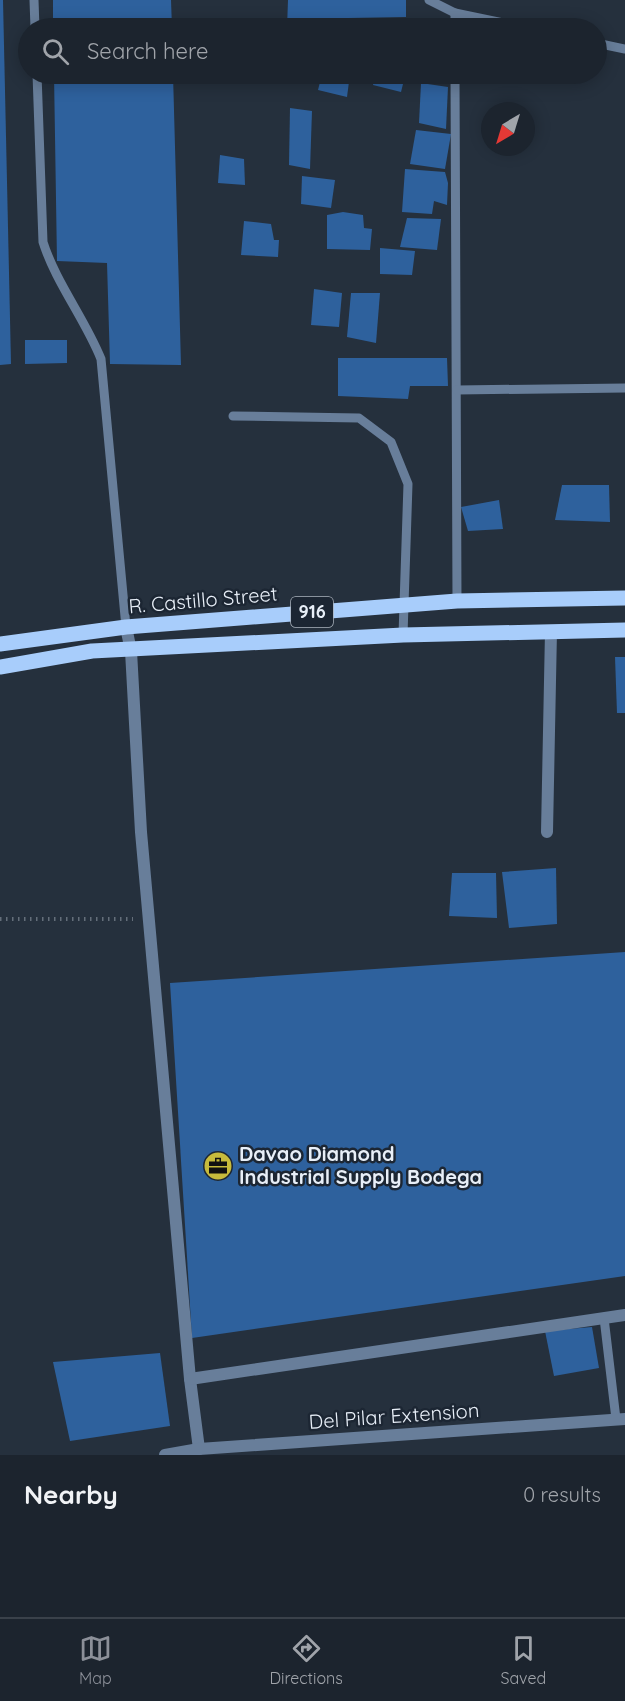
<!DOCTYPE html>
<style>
:root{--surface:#1c242e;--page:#252c36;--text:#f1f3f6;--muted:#a0a4aa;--line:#3a414a;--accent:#8c9099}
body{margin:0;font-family:Quicksand,sans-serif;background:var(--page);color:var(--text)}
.compass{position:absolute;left:481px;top:102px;width:54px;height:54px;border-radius:50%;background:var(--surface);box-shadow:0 3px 15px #0003;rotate:218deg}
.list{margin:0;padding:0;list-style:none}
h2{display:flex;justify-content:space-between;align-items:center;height:78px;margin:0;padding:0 24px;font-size:26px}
h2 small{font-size:20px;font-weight:400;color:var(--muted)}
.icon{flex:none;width:33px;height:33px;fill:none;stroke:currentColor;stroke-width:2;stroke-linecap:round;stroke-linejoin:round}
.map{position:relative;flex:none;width:625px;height:1455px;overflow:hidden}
.search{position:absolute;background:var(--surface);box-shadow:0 3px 15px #0003;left:18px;right:18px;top:18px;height:66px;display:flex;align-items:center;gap:15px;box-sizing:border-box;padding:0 21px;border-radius:33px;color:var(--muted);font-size:22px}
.sheet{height:162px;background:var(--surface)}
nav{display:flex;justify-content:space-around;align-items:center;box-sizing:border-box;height:84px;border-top:2px solid var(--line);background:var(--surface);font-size:16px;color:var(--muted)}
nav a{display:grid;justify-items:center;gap:3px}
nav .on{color:var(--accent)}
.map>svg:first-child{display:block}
.building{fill:#2e619d}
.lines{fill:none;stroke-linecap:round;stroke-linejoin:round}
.path{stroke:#646e7a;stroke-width:4;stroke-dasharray:1.5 4.5;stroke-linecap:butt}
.lane{stroke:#687e9a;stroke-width:9}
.street{stroke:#687e9a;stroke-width:12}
.primary{stroke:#a8cdfb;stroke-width:15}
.labels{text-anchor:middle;stroke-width:5;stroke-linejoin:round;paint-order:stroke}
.shield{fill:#1c2633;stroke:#abb3bd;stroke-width:1.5}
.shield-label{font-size:18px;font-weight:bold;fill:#e8eff8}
.street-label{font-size:20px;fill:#e8eff8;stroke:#1c2633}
.poi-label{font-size:20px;font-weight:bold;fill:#e8eff8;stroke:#1c2633;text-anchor:start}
</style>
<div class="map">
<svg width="625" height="1455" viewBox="0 0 625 1455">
<rect width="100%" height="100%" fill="#25303d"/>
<g class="building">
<path d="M0,0H3L11,364L0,365Z"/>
<path d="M53,0H171L172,28H53Z"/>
<path d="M288,0H406V17L291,19L314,21L313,28H287Z"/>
<path d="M54,74H173L181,365L110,364L107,263L57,261Z"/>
<path d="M322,74H350L347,97L318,90Z"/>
<path d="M375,74H415V76H405L401,92L373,85Z"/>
<path d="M421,83L448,87L446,129L419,123Z"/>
<path d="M290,108L312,111L310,169L289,165Z"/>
<path d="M416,130L451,134L445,169L410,164Z"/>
<path d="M220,155L244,159L245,185L218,183Z"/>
<path d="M405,169L445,172L448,183L447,205L434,201L432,214L402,212Z"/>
<path d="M302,176L335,180L331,208L301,204Z"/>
<path d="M343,212L363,215L364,228L372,229L370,250L327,249V215Z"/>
<path d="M407,218L441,219L437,250L400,247Z"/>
<path d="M244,221L271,224L274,240H279L278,257L241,255Z"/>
<path d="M380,248L415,251L412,275L380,274Z"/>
<path d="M314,289L342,293L339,327L311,325Z"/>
<path d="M351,293H380L376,343L347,337Z"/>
<path d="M25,340H67V363L25,364Z"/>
<path d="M338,358H447L448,386H410L408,399L338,396Z"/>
<path d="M562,485H609L610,522L555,520Z"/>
<path d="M499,500L503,529L468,531L461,507Z"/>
<path d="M615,657H625V713H617Z"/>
<path d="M556,868L557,924L509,928L502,872Z"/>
<path d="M452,873H496L497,918L449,916Z"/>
<path d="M625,952V1276L192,1338L170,983Z"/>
<path d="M592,1327L599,1368L554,1376L545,1331Z"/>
<path d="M160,1353L170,1426L70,1441L53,1362Z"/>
</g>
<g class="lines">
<path class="path" d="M0,919H133"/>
<g class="lane">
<path d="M34,0L35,28"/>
<path d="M429,0L455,13"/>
<path d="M455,28V13L528,28"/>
<path d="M596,43L625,49"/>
<path d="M37,74L43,242C56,283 85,319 101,359L126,627"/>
<path d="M455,74L457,601"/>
<path d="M457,390L625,388"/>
<path d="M233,416L359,418L391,442L408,484L403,635"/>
<path d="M604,1318L616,1419"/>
</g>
<g class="street">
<path d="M126,627L131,651L141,832L190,1379L199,1449"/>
<path d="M547,832L551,631"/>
<path d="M190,1379L625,1315"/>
<path d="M165,1455L199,1449L625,1419"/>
</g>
<g class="primary">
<path d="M0,644L126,627L457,601L625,598"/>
<path d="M0,667L92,651L403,635L625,630"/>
</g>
</g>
<defs>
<g id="office-disc" transform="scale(1.5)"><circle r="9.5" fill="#c7bb3c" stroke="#1c2633"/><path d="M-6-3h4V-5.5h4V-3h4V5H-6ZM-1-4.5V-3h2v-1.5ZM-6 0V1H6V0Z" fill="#111"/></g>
</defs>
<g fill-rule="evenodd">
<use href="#office-disc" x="218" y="1166"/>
</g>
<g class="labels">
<rect class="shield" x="291" y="597" width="42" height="30" rx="4.5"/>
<g class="shield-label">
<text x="312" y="618">916</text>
</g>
<g class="street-label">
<text transform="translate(203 600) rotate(-5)" y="7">R. Castillo Street</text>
<text transform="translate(394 1416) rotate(-4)" y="7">Del Pilar Extension</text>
</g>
<g class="poi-label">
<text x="239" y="1161">Davao Diamond<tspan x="239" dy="23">Industrial Supply Bodega</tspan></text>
</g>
</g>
</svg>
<svg class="compass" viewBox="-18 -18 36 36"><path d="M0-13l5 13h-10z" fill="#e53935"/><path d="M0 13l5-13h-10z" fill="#a0a4aa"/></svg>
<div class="search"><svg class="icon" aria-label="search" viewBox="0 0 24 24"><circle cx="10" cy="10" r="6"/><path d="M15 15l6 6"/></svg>Search here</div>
</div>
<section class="sheet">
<h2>Nearby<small>0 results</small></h2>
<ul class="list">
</ul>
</section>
<nav>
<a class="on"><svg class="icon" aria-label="map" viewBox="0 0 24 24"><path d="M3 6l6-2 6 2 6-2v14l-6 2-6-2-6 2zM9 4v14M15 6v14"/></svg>Map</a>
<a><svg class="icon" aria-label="directions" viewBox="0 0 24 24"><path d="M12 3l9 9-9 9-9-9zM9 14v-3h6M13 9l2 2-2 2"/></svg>Directions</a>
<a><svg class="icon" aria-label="saved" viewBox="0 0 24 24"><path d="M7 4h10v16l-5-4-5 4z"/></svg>Saved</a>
</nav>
